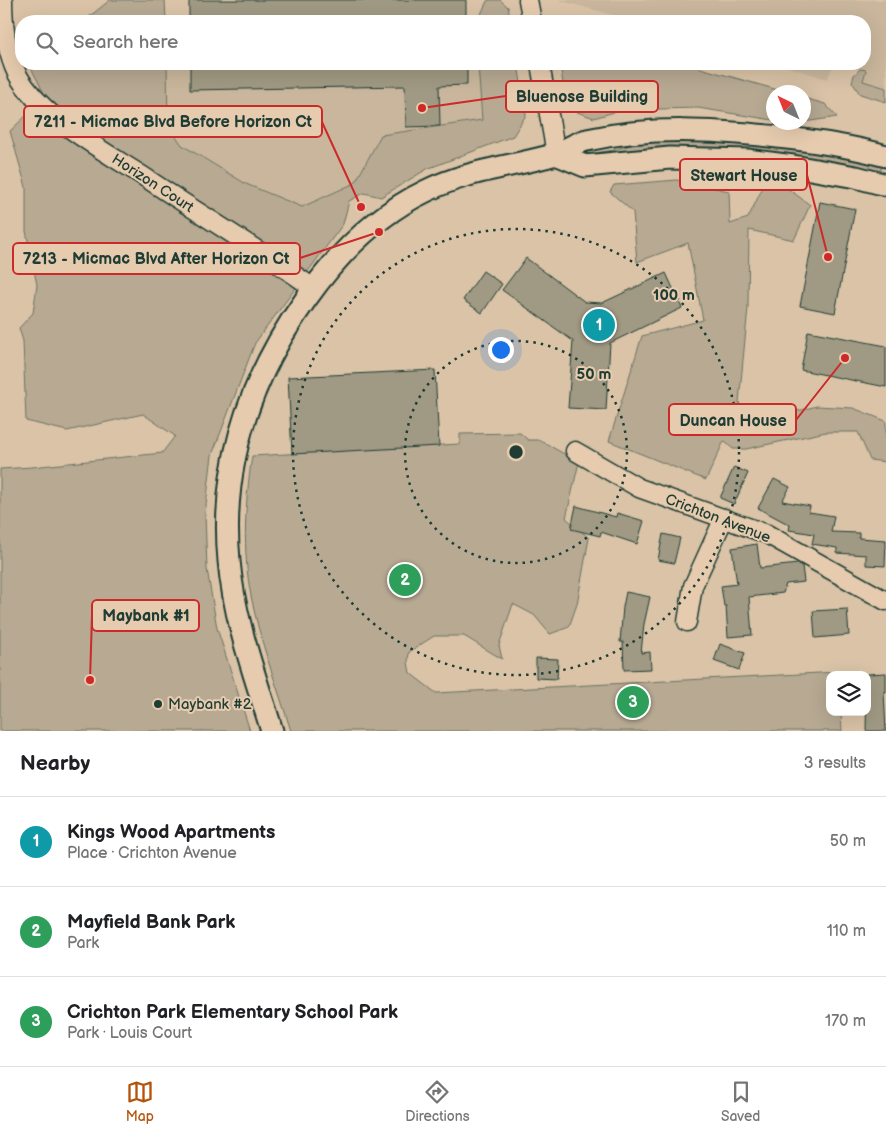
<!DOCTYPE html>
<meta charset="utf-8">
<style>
:root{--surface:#fff;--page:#f6f6f6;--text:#202124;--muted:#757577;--line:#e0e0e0;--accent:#b45309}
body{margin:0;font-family:"Balsamiq Sans",sans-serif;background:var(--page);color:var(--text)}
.controls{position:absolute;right:15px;bottom:15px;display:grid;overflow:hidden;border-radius:10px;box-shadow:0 5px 20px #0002}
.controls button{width:45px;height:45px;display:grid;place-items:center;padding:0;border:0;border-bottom:1px solid var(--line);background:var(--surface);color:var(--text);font:25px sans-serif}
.compass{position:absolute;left:766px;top:85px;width:45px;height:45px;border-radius:50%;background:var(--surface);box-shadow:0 5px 20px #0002;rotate:317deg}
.you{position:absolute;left:500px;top:349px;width:18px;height:18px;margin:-12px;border:4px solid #fff;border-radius:50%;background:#1a73e8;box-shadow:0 0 0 8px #1a73e833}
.badge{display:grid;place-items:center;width:32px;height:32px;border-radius:50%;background:var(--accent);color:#fff;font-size:16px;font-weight:700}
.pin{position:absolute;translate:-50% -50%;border:2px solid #fff;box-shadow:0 1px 5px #0006}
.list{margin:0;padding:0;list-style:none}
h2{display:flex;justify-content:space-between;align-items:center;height:65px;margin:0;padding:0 20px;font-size:21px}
h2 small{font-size:16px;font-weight:400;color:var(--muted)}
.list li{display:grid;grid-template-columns:32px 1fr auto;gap:15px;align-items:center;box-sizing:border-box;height:90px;padding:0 20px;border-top:1px solid var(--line)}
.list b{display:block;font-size:19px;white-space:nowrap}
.list p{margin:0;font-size:16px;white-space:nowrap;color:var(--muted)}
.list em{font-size:16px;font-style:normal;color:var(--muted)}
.icon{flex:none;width:28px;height:28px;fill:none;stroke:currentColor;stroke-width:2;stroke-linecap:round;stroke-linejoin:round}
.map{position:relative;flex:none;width:886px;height:731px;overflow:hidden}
.search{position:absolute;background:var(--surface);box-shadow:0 5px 20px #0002;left:15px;right:15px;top:15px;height:55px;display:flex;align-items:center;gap:12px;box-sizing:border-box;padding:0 18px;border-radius:20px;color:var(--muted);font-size:19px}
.sheet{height:335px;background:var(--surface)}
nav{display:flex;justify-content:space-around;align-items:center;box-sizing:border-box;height:70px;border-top:1px solid var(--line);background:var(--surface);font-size:14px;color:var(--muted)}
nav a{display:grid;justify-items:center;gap:2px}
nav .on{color:var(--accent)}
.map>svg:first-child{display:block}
.built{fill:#c9b69c}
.green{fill:#b7a992;stroke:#6b7363}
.building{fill:#a09983;stroke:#1f3d34}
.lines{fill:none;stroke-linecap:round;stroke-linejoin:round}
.minor-casing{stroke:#1f3d34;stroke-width:21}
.tertiary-casing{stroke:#1f3d34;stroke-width:25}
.minor{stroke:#e6cbae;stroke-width:18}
.tertiary{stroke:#e6cbae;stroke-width:21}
.ring{fill:none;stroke:#1f3d34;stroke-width:2.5;stroke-dasharray:2.5 5}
.poi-dot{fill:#1f3d34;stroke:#e6cbae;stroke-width:2}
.labels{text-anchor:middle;stroke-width:4;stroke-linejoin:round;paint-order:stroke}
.street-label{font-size:15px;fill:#1f3d34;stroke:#e6cbae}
.poi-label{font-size:15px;fill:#1f3d34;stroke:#e6cbae;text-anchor:start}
.centre{fill:#1f3d34;stroke:#e6cbae;stroke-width:2.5}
.ring-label{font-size:15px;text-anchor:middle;font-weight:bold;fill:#1f3d34;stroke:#e6cbae;stroke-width:4;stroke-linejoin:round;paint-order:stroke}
.leader{fill:none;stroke:#cd2929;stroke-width:2}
.callout-dot{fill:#cd2929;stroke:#e6cbae;stroke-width:2}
.callout{fill:#e6cbae;stroke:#cd2929;stroke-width:2}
.callout-label{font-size:16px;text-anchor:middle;font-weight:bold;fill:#1f3d34}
</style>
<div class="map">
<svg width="886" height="731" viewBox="0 0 886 731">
<rect width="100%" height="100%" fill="#dac3a7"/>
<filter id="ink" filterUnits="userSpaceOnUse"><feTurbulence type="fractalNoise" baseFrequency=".02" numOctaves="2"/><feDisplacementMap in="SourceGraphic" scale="10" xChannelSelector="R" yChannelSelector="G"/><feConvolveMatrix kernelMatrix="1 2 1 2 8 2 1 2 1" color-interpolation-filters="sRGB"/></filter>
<g filter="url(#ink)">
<g class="built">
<path d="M558,0H886V88L863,81L866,70L841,64H865V21H635Z"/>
<path d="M167,64H478L482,120L381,135L355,183L302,207L246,184L182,145L168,125Z"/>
<path d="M779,64H834L827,79Z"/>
</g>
<g class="green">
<path d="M110,0H165L166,21H84Z"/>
<path d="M490,0H500L508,7L511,21H478L487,1Z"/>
<path d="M33,64H167L168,125L182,145L246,184L302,207L355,183L381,135L482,120L478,64H518L526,115L513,136L427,169L381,197L364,193L349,201L343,224L255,343L212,455L205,514L207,569L217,628L250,731H0V469L32,467L162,453L175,436L143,414L67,431L26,421L23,341L19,328L33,313L37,285L26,231V187L10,131L46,97L30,66Z"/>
<path d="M560,64H686L785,92H774L773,120L698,108L621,110L594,118L577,112L564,90Z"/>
<path d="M860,69L866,70L863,81L886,88V102L860,94L852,82L854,75Z"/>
<path d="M804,98L825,104L837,117L804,122Z"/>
<path d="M684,140H708L829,152L882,165L880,173L590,158L589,154L613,150L641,142Z"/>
<path d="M677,180L729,191L730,224L748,218L763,187L783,185L810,205L794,240L749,230L748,308L739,402L748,424L817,406L853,408L886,421V462L870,460L858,432H826L746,449H733L724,441L706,480L609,441L642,336L703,320L688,243L637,262L633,212L610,192L614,185Z"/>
<path d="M520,433L528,440H539L579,462L566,518L589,538L577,604L569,627L550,634L534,615L513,604L499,645L502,659L464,636H434L409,652L408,662L410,673L436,693L839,672V675H830V712H841L842,731H291C277,686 260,642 251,596C242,549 245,503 252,456L460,444V434Z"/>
</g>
<g class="building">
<rect x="189" y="0" width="277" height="21"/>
<path d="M190,64H467V85L439,86L440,126L406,127L405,86L190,90Z"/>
<path d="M820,202L855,209L835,313L800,306Z"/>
<path d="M526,258L585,302L602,303L666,273L682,308L610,343L606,410L568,408L573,341L502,290Z"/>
<path d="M483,271L502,284L482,313L463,300Z"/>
<path d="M808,331L886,346V387L801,370Z"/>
<path d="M435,370L439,446L292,454L288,377Z"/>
<path d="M734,467L748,473L734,504L720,498Z"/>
<path d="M774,479L790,487L782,501L810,506L809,512L834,516L831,532L859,533V538L886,540L885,566L866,565V555L837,553V548L812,544L814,534L789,530L790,525L758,508Z"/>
<path d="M576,506L616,517L617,513L644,521L637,544L601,532L600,536L571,529Z"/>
<path d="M663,534L680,538L674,563L658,560Z"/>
<path d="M757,544L760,568L798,564L802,566L804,582L786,584L783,593L749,597L752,635L728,637L726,606H724L721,586L737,584L732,548Z"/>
<path d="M626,592L650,597L644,624L641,653L650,652L651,669L624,670L623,642H620L623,607Z"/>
<path d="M847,609L849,635L815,638L813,611Z"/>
<path d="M720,644L745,653L739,670L714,661Z"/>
<path d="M536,658L558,659L557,679L536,678Z"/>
<path d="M886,673V692H884L886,731H866L867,674Z"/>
</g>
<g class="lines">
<g class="minor-casing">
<g id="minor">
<path d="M3,0C3,21 6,47 14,67C32,113 106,152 146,178C201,215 259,249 313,288"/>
<path d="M528,0L532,21"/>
<path d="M540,64L556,154"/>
<path d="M575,451L639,488L767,534L886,601"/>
<path d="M687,622L693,586L724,518"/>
</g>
</g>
<g class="tertiary-casing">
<g id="tertiary">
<path d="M556,154L585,166L670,158L747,160L793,166L856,177L886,185"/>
<path d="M272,731C255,676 234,619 229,561C220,464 250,378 306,299C337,255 376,215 426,191C466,171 510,167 553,155C565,152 575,142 587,140C650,126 715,130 778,137C815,141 851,146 886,156"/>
</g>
</g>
<use href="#minor" class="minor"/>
<use href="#tertiary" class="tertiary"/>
</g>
</g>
<g class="ring">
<circle cx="516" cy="452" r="111"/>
<circle cx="516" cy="452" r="223"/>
</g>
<circle class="poi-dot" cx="158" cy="704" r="5"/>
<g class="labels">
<g class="street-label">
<text transform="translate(153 183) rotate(33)" y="5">Horizon Court</text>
<text transform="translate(718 518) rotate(21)" y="5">Crichton Avenue</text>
</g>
<g class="poi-label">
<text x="168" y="709">Maybank #2</text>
</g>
</g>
<circle cx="516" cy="452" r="8" class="centre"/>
<g class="ring-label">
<text x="674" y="300">100 m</text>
<text x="594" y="379">50 m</text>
</g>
<path class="leader" d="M422 108L506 96M361 207L322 122M828 257L807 175M379 232L300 258M845 358L796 420M90 680L92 616"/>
<g class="callout-dot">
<circle cx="422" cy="108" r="5"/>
<circle cx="361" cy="207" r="5"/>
<circle cx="828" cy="257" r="5"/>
<circle cx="379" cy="232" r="5"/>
<circle cx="845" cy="358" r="5"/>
<circle cx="90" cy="680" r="5"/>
</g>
<g class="callout">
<rect x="506" y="81" width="152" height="31" rx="5"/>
<rect x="24" y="106" width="298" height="31" rx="5"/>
<rect x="680" y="159" width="127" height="31" rx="5"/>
<rect x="13" y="243" width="287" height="31" rx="5"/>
<rect x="669" y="404" width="127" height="31" rx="5"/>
<rect x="92" y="600" width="107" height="31" rx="5"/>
</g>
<g class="callout-label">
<text x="582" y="102">Bluenose Building</text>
<text x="173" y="127">7211 - Micmac Blvd Before Horizon Ct</text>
<text x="744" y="181">Stewart House</text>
<text x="156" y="264">7213 - Micmac Blvd After Horizon Ct</text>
<text x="733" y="426">Duncan House</text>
<text x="146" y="621">Maybank #1</text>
</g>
</svg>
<div class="controls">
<button><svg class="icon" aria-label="layers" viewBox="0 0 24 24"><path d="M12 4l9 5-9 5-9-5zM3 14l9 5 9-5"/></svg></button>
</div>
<svg class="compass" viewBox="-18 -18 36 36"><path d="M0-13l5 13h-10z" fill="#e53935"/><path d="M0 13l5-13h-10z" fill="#757577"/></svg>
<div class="you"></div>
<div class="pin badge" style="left:599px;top:325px;background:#0f9aa8">1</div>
<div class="pin badge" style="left:405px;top:580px;background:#2e9e5b">2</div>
<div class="pin badge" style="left:633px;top:702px;background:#2e9e5b">3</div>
<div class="search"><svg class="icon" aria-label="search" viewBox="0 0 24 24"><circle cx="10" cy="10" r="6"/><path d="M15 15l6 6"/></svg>Search here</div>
</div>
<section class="sheet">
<h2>Nearby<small>3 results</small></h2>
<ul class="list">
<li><span class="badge" style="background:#0f9aa8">1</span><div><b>Kings Wood Apartments</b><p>Place · Crichton Avenue</p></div><em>50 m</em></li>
<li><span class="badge" style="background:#2e9e5b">2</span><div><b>Mayfield Bank Park</b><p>Park</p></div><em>110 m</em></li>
<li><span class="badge" style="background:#2e9e5b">3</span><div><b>Crichton Park Elementary School Park</b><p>Park · Louis Court</p></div><em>170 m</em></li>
</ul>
</section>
<nav>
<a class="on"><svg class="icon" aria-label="map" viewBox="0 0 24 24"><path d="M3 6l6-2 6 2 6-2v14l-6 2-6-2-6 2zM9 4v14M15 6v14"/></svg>Map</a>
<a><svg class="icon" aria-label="directions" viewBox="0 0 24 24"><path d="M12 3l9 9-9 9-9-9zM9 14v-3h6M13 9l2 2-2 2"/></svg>Directions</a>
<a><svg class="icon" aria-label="saved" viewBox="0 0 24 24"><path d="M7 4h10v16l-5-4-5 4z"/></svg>Saved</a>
</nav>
